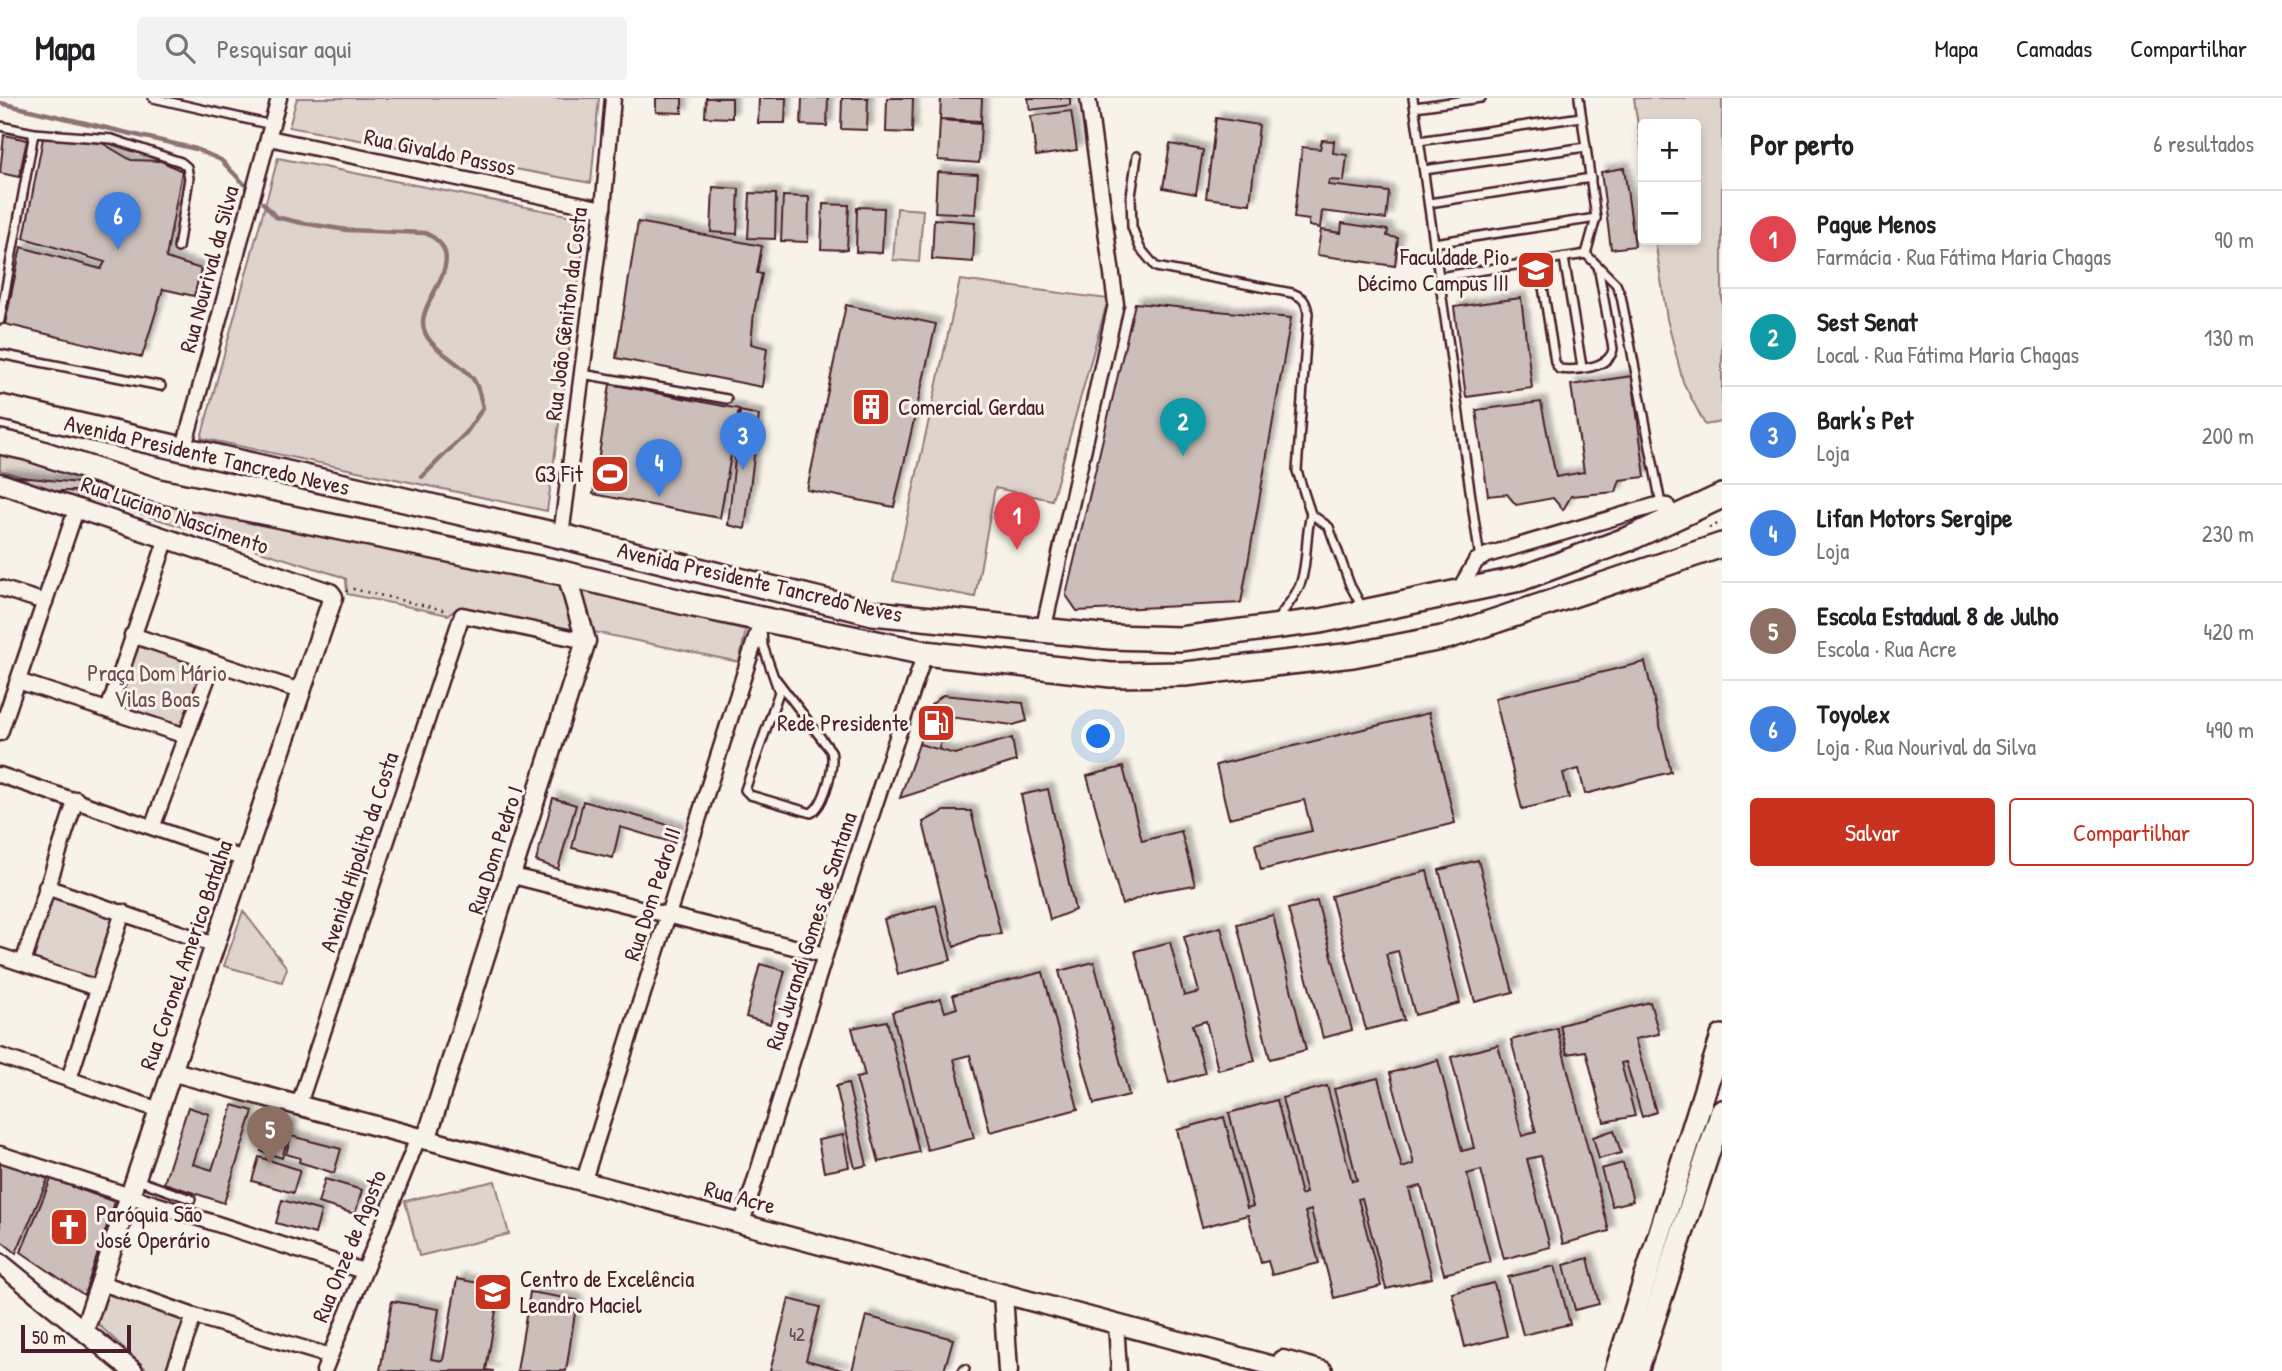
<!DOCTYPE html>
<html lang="pt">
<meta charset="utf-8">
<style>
:root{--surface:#fff;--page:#f2f2f2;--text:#202124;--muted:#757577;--line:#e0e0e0;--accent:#c8321e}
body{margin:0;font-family:"Patrick Hand",sans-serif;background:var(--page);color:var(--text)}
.controls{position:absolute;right:21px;top:21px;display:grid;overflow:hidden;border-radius:7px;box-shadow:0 4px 10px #0003}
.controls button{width:63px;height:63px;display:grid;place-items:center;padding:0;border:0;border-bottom:2px solid var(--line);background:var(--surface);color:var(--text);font:35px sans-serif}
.scale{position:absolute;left:21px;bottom:18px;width:110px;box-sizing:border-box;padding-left:7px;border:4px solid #4a1f2b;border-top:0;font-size:19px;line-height:24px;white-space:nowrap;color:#4a1f2b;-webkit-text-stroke:5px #f7f3e8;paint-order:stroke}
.you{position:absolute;left:1099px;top:639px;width:24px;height:24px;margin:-18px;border:5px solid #fff;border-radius:50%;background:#1a73e8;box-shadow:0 0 0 10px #1a73e833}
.badge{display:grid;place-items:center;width:46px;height:46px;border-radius:50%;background:var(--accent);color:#fff;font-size:23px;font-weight:700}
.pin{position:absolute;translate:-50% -58px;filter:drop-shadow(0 2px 4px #0008)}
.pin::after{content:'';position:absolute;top:37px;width:24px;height:21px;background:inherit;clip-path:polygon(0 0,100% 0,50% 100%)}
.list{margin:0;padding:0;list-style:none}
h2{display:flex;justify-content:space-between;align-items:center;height:91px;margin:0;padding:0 28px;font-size:30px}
h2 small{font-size:23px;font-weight:400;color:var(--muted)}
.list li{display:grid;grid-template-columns:46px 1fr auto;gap:21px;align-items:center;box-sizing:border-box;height:98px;padding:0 28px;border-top:2px solid var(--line)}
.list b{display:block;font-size:26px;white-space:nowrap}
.list p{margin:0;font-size:23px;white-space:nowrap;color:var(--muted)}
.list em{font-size:23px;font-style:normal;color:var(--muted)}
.actions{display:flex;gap:14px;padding:21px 28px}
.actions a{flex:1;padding:16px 0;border:2px solid var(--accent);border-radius:7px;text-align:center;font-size:24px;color:var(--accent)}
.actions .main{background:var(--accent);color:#fff}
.icon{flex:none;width:38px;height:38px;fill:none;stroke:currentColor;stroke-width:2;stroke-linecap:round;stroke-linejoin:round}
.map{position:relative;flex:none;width:1722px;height:1273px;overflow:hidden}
header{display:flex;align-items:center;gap:42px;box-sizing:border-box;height:98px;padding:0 35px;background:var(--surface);border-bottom:2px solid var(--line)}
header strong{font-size:33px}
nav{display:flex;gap:38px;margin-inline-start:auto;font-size:24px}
.search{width:490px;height:63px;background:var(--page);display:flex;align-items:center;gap:18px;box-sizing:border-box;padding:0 24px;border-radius:7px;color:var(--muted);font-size:26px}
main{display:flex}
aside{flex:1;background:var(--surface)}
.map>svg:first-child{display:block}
.green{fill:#ded4cc;stroke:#947a7c;stroke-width:2}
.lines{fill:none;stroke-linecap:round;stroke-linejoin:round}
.stream{stroke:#8e7275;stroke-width:4.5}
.building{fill:#ccbfb9;stroke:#4a1f2b;stroke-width:2;filter:url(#shadow)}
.service-casing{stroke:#4a1f2b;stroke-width:12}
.minor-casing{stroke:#4a1f2b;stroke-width:19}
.tertiary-casing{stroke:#4a1f2b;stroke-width:23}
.secondary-casing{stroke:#4a1f2b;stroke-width:26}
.primary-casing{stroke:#4a1f2b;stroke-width:28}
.path{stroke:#4a1f2b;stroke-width:2.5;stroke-dasharray:2 5;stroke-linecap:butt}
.service{stroke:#f7f3e8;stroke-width:7}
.minor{stroke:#f7f3e8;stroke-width:14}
.tertiary{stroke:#f7f3e8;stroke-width:18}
.secondary{stroke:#f7f3e8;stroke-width:21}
.primary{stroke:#f7f3e8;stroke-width:23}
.labels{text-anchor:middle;stroke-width:6;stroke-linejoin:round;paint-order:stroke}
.number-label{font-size:19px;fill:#6a474e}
.street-label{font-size:23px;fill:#4a1f2b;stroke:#f7f3e8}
.poi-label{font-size:23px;fill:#4a1f2b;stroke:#f7f3e8;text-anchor:end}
.park-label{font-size:23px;fill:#6f4c53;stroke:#f7f3e8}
</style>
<header>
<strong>Mapa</strong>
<div class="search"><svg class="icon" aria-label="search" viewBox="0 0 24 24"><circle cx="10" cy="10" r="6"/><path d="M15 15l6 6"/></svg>Pesquisar aqui</div>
<nav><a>Mapa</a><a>Camadas</a><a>Compartilhar</a></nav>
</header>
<main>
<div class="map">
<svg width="1722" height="1273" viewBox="0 0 1722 1273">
<defs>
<filter id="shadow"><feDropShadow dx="5.5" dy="-5.5" stdDeviation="2" flood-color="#0004"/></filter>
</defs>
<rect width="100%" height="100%" fill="#f7f3e8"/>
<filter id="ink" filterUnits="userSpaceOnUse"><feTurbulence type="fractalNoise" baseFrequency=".0143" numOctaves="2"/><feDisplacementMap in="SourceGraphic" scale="14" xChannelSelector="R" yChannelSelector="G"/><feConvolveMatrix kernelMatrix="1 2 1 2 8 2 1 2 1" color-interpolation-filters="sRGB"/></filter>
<g filter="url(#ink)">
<g class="green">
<path d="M297,0H599L591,85L289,29Z"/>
<path d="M1634,0H1722V324L1705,327L1683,284L1667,221L1655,142H1696V26H1643V63Z"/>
<path d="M278,60L587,121L547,413L201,340Z"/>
<path d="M897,110L923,112L919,164L893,162Z"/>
<path d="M960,182L1108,201L1052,402L995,390L975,499L893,483Z"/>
<path d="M0,356L565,487L580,533L458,510L448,517L347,496L346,481L340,478L0,372Z"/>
<path d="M577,491L746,532L739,564L589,533Z"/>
<path d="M133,544L203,568L181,633L111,609Z"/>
<path d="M52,798L117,816L96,883L33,862Z"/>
<path d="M243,813L287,870L282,884L224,868Z"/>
<path d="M495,1083L509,1136L419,1158L405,1103Z"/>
<path d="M108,1194L187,1222L166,1273H148L98,1226Z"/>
</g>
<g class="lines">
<g class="stream">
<path d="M0,5L196,51L221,62L244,86"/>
<path d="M263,105L276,119L302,125L347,132L425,135C473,156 423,198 423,224C422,250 463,263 475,284C479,291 481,302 483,310L466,335L422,379"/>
</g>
</g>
<g class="building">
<path d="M656,0H682V15L656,14Z"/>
<path d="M706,0H732V20L705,19Z"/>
<path d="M759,0H786L785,25H758Z"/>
<path d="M802,0H828L827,28L801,27Z"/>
<path d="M842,0H868L867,32L841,31Z"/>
<path d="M887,0H913L912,35L886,34Z"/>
<path d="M941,0H982L981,23L940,21Z"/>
<path d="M1028,0H1070V7L1030,12Z"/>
<path d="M1071,13L1077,52L1036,58L1031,18Z"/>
<path d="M1216,20L1259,27L1250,106L1206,100Z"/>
<path d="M940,22L981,25L979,65L938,62Z"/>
<path d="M4,37L27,42L19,79L0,75Z"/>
<path d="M43,40L102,45L131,62L161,63L182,73L166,160L201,171L194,198L163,191L142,259L5,226L21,149L101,171L105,164L24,140Z"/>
<path d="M1322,42L1334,43L1333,55L1347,57L1344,83L1329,82L1328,87L1389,94L1386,121L1322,113L1320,130L1309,128V122L1294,120L1302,49L1320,51Z"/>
<path d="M1170,46L1203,52L1196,96L1163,90Z"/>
<path d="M1624,70L1635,148L1611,151L1601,74Z"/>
<path d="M937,74L978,76L975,116L935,114Z"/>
<path d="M713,89L739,91L737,136L711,134Z"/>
<path d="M750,95L776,96L775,141L748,140Z"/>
<path d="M783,98L809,99L808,144L781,143Z"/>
<path d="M823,106L849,107L847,152L821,151Z"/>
<path d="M857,109L884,110L882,155L856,154Z"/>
<path d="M934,121L975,124L973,164L932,161Z"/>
<path d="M638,124L762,148L757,175L762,176L754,214L751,246L767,250L762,289L616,260Z"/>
<path d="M1342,125L1388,132L1387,138L1398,140L1395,168L1317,157L1321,132L1341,135Z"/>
<path d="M1521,200L1532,290L1466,299L1454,209Z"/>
<path d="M1135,205L1291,220L1241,505L1077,513L1066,497Z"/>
<path d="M846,207L936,226L894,409L807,392Z"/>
<path d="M1632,278L1645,379L1620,382L1616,394L1571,398L1563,412L1553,400L1516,407L1507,396L1488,398L1476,312L1541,304L1556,379L1584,374L1571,287Z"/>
<path d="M610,286L739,311L720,420L593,396Z"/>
<path d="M740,313L759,317L745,431L728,427Z"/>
<path d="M0,377L158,393H0Z"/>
<path d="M1645,564L1671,674L1585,696L1579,671L1563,675L1569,700L1522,711L1495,600Z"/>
<path d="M943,597L1023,605L1027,623L1013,627L949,619L938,653L919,646L931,607Z"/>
<path d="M1429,615L1455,725L1261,772L1255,746L1312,733L1304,702L1229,720L1216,667Z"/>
<path d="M1012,640L1016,663L900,700L919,646L955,656Z"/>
<path d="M1123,669L1142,743L1181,733L1195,787L1153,794L1122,807L1087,678Z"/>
<path d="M1048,691L1075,812L1050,822L1021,697Z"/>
<path d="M553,700L576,707L558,771L536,763Z"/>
<path d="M583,703L679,730L674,745L620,729L613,760L572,750Z"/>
<path d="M944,713H971L1001,836L979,838L954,849L923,724Z"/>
<path d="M1478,762L1513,894L1475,904L1439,772Z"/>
<path d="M1427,773L1460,905L1415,917L1398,853L1386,856L1404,922L1366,932L1331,798Z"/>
<path d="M1317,803L1352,932L1323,940L1288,811Z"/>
<path d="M936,807L951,862L898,876L884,821Z"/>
<path d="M1273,817L1306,952L1270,961L1237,826Z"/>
<path d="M1221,829L1255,963L1218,972L1206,923L1192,927L1205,975L1169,985L1135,853L1170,844L1184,898L1199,894L1184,839Z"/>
<path d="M1094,864L1129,997L1094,1006L1059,873Z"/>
<path d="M760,866L785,873L770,926L746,919Z"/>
<path d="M1043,874L1078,1011L990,1034L970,957L954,961L974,1040L927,1052L892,914L941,901L945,914L957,910L953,897Z"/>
<path d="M1650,904L1659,936L1635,941L1656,1014L1642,1019L1626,964L1621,965L1635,1018L1604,1024L1586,953L1567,956L1560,927Z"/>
<path d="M887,923L919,1054L879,1064L856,980L865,978L852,930Z"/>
<path d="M1557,930L1609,1133L1563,1146L1541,1058L1527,1061L1550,1149L1504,1161L1481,1072L1467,1076L1490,1164L1444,1176L1421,1088L1409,1091L1432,1180L1386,1191L1362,1100L1358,1101L1381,1188L1334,1200L1311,1112L1305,1114L1319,1165L1272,1177L1268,1163L1261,1165L1248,1117L1202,1129L1177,1032L1224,1019L1247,1110L1253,1108L1229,1015L1277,1002L1301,1097L1306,1095L1282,1000L1327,988L1352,1083L1357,1082L1334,991L1378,980L1402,1070L1414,1066L1390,975L1438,962L1462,1053L1474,1050L1451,959L1498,947L1522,1038L1536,1034L1511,942Z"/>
<path d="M848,985L867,1067L855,1070L836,988Z"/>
<path d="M233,1007L253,1013L224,1105L164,1085L188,1009L209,1016L193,1066L212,1072Z"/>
<path d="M271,1021L292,1027L282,1060L261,1053Z"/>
<path d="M1614,1032L1621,1055L1599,1061L1593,1039Z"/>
<path d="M843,1037L849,1069L824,1074L818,1042Z"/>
<path d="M291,1038L341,1051L334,1075L299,1064L300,1060L286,1056Z"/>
<path d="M259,1059L300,1072L293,1095L252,1083Z"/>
<path d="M0,1063L48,1081L16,1155L0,1142Z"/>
<path d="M1623,1065L1633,1103L1612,1108L1601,1071Z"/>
<path d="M51,1081L115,1104L84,1197L21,1154Z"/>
<path d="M325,1081L362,1092L355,1116L318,1105Z"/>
<path d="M282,1102L321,1113L315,1136L276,1125Z"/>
<path d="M1588,1160L1599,1206L1575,1212L1564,1167Z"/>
<path d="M1555,1168L1570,1226L1523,1237L1508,1179Z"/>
<path d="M457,1181L500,1189L486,1272L494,1273H380L392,1203L439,1211L431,1261L443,1263Z"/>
<path d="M1494,1185L1507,1238L1465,1249L1452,1195Z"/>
<path d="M530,1194L577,1202L566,1273H517Z"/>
<path d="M789,1201L820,1209L806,1262L846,1273H770Z"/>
<path d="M866,1218L953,1241L944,1273H852Z"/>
</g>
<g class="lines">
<g class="service-casing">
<g id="service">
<path d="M153,0L272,27"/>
<path d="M1413,0L1480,461"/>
<path d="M1579,0L1596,120L1586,156L1616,186L1621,198L1661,406"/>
<path d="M1415,9L1481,0"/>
<path d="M0,28L34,35L112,41L181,64L187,69L189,80L178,150"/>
<path d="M1419,43L1581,19"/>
<path d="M1137,58L1131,98L1132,129L1140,150L1156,169L1292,195C1303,199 1306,203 1308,215L1297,373L1311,416L1329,429L1350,487L1363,511"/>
<path d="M1424,72L1586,49"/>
<path d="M1429,105L1591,80"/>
<path d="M1434,145L1596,120"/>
<path d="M1564,160L1582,269"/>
<path d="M1539,164L1555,264L1559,271C1576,273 1610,270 1613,251L1598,168"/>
<path d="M1439,179L1586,156"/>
<path d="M0,222L34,35"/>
<path d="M0,256L161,288"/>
<path d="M582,276L727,301"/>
<path d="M1277,522C1285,510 1297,497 1301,484C1308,461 1305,439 1311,416"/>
<path d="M762,531L763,548L779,594L745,692L750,697L811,715C825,707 835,667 831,653L776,581"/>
<path d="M137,1082L191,1101"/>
<path d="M963,1273L965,1271"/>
</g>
</g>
<g class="minor-casing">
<g id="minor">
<path d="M269,40L603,111"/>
<path d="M183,353L279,0"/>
<path d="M561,438L603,111L613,0"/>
<path d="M0,490L45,504"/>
<path d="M1458,494L1476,463L1487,457L1657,407L1667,408L1673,421"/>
<path d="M1043,533L1116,206L1088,0"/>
<path d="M132,537L303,594"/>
<path d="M18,583L186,638"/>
<path d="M108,612L167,440"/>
<path d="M0,635L77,409"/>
<path d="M0,677L244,761"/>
<path d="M153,727L213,565"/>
<path d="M513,778L825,857"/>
<path d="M46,789L215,847"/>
<path d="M0,858L97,890"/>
<path d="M23,865L76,701"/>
<path d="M0,958L159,1012"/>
<path d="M69,981L123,814"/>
<path d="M299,1006L462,517L586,543"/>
<path d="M0,1056L363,1173"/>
<path d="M583,1085L762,520"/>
<path d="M742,1125L825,857L925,555"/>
<path d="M102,1185L194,1218L330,1258"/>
<path d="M1116,1225L1119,1273"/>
<path d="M174,1273L194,1218"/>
<path d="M324,1273L418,1040"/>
</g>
</g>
<g class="tertiary-casing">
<g id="tertiary">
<path d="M0,385L330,495L333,499L84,1233"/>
<path d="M174,974L1292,1273"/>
<path d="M426,1042L586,543L567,476"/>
<path d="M0,1165L133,1273"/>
<path d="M1003,1196L1008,1273"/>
<path d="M1283,1262L1323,1273"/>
</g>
</g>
<g class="secondary-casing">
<g id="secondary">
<path d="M1616,1273L1722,938"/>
<path d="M1637,1273L1722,1013"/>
</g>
</g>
<g class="primary-casing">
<g id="primary">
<path d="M0,309L561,438L873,515L1110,539L1180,541L1320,523L1520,481L1631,440L1722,398"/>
<path d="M0,344L27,350L158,393L558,474L694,507L925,555L1111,577L1185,576L1353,557L1447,539L1722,447"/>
</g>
</g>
<g class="path">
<path d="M1709,430L1722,424"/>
<path d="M346,493L353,491L448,513"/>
</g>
<use href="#service" class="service"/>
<use href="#minor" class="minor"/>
<use href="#tertiary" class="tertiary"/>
<use href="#secondary" class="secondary"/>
<use href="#primary" class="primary"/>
</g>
</g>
<defs>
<g id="university-square" transform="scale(2.0125)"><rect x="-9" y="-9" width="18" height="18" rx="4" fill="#c8321e" stroke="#f7f3e8"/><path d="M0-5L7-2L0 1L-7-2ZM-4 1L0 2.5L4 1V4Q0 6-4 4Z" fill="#fff"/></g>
<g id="building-square" transform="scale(2.0125)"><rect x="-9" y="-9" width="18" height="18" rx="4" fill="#c8321e" stroke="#f7f3e8"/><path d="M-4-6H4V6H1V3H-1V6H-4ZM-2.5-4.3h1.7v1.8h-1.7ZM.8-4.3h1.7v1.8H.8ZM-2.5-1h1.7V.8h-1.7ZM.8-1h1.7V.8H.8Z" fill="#fff"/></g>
<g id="stadium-square" transform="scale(2.0125)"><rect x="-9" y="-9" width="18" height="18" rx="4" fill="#c8321e" stroke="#f7f3e8"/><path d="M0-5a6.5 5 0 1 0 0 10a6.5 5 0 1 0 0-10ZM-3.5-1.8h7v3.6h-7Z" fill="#fff"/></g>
<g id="fuel-square" transform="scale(2.0125)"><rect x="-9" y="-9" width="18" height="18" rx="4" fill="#c8321e" stroke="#f7f3e8"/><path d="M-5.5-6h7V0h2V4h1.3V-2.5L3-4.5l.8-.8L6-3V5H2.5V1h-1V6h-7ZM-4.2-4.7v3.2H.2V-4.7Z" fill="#fff"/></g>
<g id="church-square" transform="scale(2.0125)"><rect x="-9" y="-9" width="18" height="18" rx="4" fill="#c8321e" stroke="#f7f3e8"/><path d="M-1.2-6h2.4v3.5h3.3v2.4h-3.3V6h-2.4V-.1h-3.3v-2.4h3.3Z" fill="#fff"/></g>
<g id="school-square" transform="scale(2.0125)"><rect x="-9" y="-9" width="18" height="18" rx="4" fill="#c8321e" stroke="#f7f3e8"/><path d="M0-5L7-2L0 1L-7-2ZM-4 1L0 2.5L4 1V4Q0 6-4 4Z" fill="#fff"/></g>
</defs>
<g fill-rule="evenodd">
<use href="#university-square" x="1536" y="172"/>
<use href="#building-square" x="871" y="309"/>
<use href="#stadium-square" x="610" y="376"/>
<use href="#fuel-square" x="936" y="625"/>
<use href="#church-square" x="69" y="1129"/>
<use href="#school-square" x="493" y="1194"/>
</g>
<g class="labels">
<g class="number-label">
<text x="797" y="1243">42</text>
</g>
<g class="street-label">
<text transform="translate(440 54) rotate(12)" y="8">Rua Givaldo Passos</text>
<text transform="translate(209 171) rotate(-75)" y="8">Rua Nourival da Silva</text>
<text transform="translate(566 216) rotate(-83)" y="8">Rua João Gêniton da Costa</text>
<text transform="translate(207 357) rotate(13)" y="8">Avenida Presidente Tancredo Neves</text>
<text transform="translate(175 417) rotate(19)" y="8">Rua Luciano Nascimento</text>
<text transform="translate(760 484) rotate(13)" y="8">Avenida Presidente Tancredo Neves</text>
<text transform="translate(495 752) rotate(-72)" y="8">Rua Dom Pedro I</text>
<text transform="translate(359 754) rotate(-72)" y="8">Avenida Hipolito da Costa</text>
<text transform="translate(652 796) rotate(-72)" y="8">Rua Dom Pedro II</text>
<text transform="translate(811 833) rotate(-72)" y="8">Rua Jurandi Gomes de Santana</text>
<text transform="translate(186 857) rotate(-71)" y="8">Rua Coronel Americo Batalha</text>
<text transform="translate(740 1099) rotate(15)" y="8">Rua Acre</text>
<text transform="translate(349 1148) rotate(-68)" y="8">Rua Onze de Agosto</text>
</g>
<g class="poi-label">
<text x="1509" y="167">Faculdade Pio<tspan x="1509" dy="26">Décimo Campus III</tspan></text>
<text x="898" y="317" text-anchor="start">Comercial Gerdau</text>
<text x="583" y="384">G3 Fit</text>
<text x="909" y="633">Rede Presidente</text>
<text x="96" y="1124" text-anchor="start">Paróquia São<tspan x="96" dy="26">José Operário</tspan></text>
<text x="520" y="1189" text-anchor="start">Centro de Excelência<tspan x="520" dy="26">Leandro Maciel</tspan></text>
</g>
<g class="park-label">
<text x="157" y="583">Praça Dom Mário<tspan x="157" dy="26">Vilas Boas</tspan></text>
</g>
</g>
</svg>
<div class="controls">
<button>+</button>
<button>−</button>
</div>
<div class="scale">50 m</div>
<div class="you"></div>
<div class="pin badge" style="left:1017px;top:452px;background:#e0444e">1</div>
<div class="pin badge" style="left:1183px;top:358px;background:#0f9aa8">2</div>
<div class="pin badge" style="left:743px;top:372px;background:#3f7fe0">3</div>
<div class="pin badge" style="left:659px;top:399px;background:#3f7fe0">4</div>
<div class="pin badge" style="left:270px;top:1066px;background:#8d6e63">5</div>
<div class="pin badge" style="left:118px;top:152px;background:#3f7fe0">6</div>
</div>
<aside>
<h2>Por perto<small>6 resultados</small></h2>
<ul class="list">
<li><span class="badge" style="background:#e0444e">1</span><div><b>Pague Menos</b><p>Farmácia · Rua Fátima Maria Chagas</p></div><em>90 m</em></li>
<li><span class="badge" style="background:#0f9aa8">2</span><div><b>Sest Senat</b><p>Local · Rua Fátima Maria Chagas</p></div><em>130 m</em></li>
<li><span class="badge" style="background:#3f7fe0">3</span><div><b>Bark's Pet</b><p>Loja</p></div><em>200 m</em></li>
<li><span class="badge" style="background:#3f7fe0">4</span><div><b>Lifan Motors Sergipe</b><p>Loja</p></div><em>230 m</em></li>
<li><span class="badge" style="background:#8d6e63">5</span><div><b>Escola Estadual 8 de Julho</b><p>Escola · Rua Acre</p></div><em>420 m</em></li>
<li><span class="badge" style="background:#3f7fe0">6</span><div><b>Toyolex</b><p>Loja · Rua Nourival da Silva</p></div><em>490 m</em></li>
</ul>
<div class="actions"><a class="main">Salvar</a><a>Compartilhar</a></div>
</aside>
</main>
